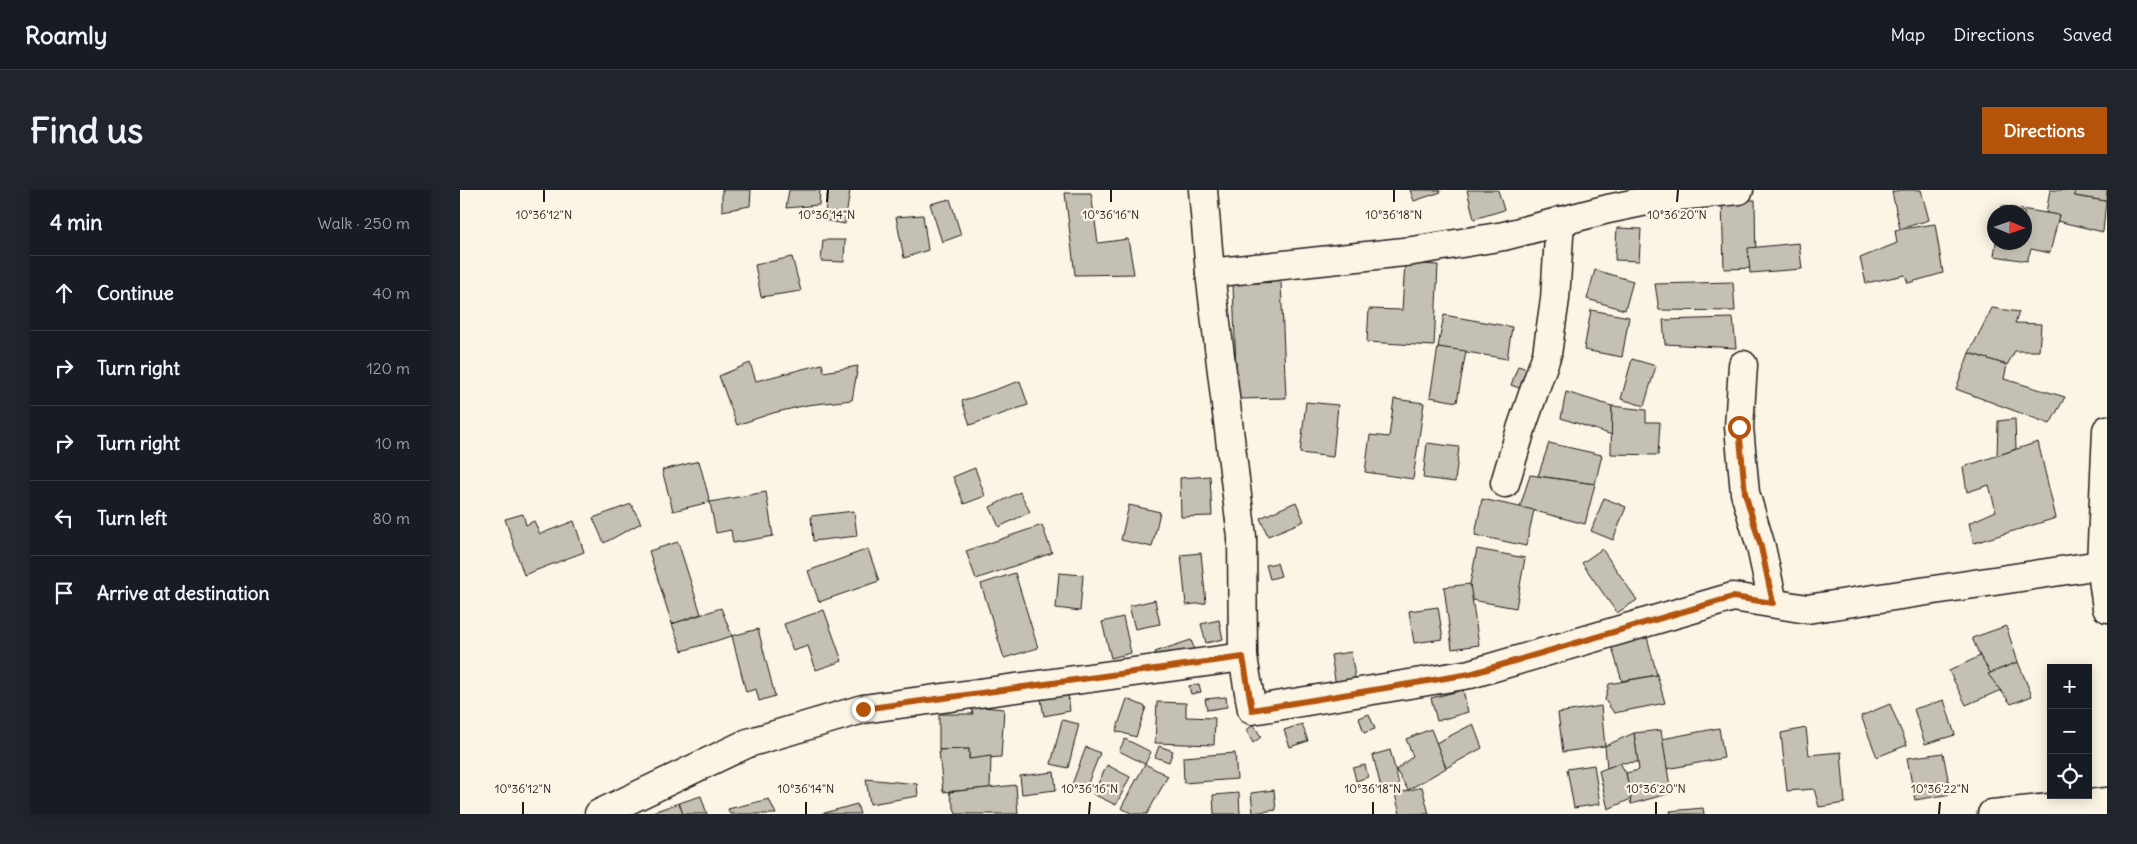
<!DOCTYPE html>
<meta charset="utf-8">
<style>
:root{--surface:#171b24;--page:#20242c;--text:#f1f3f6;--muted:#9ea1a6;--line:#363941;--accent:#b45309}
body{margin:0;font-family:Delius,sans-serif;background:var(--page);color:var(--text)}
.controls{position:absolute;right:15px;bottom:15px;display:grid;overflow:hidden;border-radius:0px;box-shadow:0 2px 12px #0003}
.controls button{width:45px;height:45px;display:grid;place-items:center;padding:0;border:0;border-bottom:1px solid var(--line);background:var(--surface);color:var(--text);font:25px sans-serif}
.compass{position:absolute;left:1527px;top:15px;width:45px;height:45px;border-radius:50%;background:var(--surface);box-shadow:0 2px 12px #0003;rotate:92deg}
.stop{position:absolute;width:15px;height:15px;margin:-11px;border:4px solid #b45309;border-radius:50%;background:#fff}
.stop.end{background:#b45309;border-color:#fff;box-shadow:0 1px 5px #0008}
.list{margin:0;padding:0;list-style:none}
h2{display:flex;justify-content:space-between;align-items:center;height:65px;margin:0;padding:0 20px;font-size:21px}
h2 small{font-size:16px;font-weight:400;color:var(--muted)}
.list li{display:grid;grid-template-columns:32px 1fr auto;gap:15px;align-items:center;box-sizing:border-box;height:75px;padding:0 20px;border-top:1px solid var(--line)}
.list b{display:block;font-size:19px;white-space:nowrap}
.list em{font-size:16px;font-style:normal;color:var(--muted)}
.icon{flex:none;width:28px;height:28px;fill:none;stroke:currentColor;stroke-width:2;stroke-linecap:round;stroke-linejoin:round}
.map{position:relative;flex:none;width:1647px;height:624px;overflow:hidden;border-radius:0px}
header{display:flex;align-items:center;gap:30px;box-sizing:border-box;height:70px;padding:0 25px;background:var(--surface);border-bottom:1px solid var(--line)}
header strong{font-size:24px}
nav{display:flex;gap:28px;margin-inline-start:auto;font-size:18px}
.intro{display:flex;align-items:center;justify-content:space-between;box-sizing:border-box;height:120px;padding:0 30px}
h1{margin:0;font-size:35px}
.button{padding:12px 22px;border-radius:0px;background:var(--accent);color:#fff;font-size:18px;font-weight:700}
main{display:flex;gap:30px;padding:0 30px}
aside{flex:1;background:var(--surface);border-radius:0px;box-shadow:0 2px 12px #0003}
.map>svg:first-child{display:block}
.building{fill:#c4c0b3;stroke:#1c1c1c}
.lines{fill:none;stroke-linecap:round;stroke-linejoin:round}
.minor-casing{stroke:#1c1c1c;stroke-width:31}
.minor{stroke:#fcf5e5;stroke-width:28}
.route{stroke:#b45309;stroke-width:6}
.ticks{fill:none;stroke:#1c1c1c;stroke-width:2}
.ticks-label{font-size:12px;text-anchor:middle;fill:#1c1c1c;stroke:#fcf5e5;stroke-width:4.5;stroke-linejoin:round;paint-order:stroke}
</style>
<header>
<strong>Roamly</strong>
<nav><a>Map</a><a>Directions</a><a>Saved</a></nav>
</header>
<div class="intro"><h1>Find us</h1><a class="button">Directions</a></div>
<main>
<aside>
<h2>4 min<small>Walk · 250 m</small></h2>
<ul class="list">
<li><svg class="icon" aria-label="ahead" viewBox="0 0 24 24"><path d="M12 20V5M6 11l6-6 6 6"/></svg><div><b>Continue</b></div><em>40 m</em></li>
<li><svg class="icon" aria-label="right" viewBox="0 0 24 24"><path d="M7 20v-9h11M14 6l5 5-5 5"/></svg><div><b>Turn right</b></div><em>120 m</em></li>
<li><svg class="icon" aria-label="right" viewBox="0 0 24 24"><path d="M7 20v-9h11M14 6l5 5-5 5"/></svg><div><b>Turn right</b></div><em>10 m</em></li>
<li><svg class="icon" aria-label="left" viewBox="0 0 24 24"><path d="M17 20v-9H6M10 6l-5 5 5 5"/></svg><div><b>Turn left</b></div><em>80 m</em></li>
<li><svg class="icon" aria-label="arrive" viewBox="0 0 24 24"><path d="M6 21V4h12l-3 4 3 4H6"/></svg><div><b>Arrive at destination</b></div></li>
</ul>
</aside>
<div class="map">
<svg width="1647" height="624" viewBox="0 0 1647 624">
<rect width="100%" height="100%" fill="#fcf5e5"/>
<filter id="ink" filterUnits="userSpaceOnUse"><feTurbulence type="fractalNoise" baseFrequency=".02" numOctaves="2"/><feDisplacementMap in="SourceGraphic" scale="10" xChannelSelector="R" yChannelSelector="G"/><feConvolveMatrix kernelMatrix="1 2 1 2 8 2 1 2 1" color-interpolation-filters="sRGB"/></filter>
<g filter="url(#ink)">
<g class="building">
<path d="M262,0H291L290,16L262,21Z"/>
<path d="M329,0H360L359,15L326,18Z"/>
<path d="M368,0H390L385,34L364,30Z"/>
<path d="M950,0H980L981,2L954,11Z"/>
<path d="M1007,0H1038L1044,20L1014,29Z"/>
<path d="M1440,0H1461L1469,30L1440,39L1432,2Z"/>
<path d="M1590,0H1615V6L1646,11L1643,42L1597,31L1599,25L1586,23Z"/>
<path d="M1615,0H1647L1646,11L1615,6Z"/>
<path d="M605,3H631L638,53L668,49L674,84L615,85Z"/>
<path d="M490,9L501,45L482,52L470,14Z"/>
<path d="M1295,10L1296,78L1264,79L1262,11Z"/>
<path d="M1542,16L1599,25L1590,63L1571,59L1567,71L1534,66L1536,52H1564V22H1541Z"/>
<path d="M463,25L468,60L444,68L436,27Z"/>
<path d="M1475,34L1483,83L1448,93L1445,85L1406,93L1400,68L1437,53L1435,40Z"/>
<path d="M1157,38L1181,39L1179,71L1155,70Z"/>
<path d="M363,50H385L384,72L361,71Z"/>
<path d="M1339,53L1342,79L1290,83L1288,58Z"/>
<path d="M332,67L341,101L301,107L295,75Z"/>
<path d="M945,73L978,75L974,156L907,152L909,119L942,120Z"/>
<path d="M1135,80L1173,91L1165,120L1127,109Z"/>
<path d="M821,92L826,208L777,209L773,94Z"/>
<path d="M1273,92L1275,121L1199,120L1195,94Z"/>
<path d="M1532,118L1559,122L1555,133L1581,134L1579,161H1555L1547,175L1509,163Z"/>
<path d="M1131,120L1169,127L1162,167L1124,160Z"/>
<path d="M984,125L1052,137L1047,169L978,157Z"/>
<path d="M1273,128L1276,158L1205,154L1203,130Z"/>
<path d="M978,157L1006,161L997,212L970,207Z"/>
<path d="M1509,163L1547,175L1544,189L1605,207L1590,234L1496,199Z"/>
<path d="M1172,169L1196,176L1184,216L1161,209Z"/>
<path d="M290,173L296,191L362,174L364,182L398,176L392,210L347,215L313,223L277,235L259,186Z"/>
<path d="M1058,176L1074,181L1067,201L1051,195Z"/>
<path d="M560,191L568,215L510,235L502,211Z"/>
<path d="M1106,202L1152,216V245L1101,228Z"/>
<path d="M934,209L964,213L953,289L905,282L910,245L929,247Z"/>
<path d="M846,212L878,215L873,267L840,263Z"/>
<path d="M1152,216L1186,220V232H1200L1198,265L1151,264Z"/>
<path d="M1555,229L1556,259L1537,266L1538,231Z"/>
<path d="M1578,252L1596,328L1514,353L1509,333L1536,321L1529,295L1507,302L1503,277Z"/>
<path d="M967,253L999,257L995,292L963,288Z"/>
<path d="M1089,253L1142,265L1135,294L1078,286Z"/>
<path d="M239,271L250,312L213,321L202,280Z"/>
<path d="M515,278L525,306L504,314L493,287Z"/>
<path d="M1070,285L1135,294L1125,334L1060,317Z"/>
<path d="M750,286L752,326L721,327L720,288Z"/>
<path d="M306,302L313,346L273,353L271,340L256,343L250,312Z"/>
<path d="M560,302L570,322L539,337L530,317Z"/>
<path d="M1144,308L1166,317L1153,350L1131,341Z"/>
<path d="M1022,309L1074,320L1066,356L1015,345Z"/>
<path d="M836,312L844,331L808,346L800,328Z"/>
<path d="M171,314L181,333L144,353L133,328Z"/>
<path d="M669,315L700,322L692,357L661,350Z"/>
<path d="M394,321L397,346L353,351L351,326Z"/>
<path d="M63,324L66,335L74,331L80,344L114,331L124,362L64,385L45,329Z"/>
<path d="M582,335L592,363L516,389L506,361Z"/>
<path d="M218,352L241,424L212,434L189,361Z"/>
<path d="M408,359L419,391L359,412L348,381Z"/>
<path d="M1017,359L1065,368L1056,418L1007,409Z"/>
<path d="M1142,359L1177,410L1157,423L1122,373Z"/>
<path d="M741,363L746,413L726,415L721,365Z"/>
<path d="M817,373L821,386L810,389L806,375Z"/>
<path d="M555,383L578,458L544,468L521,394Z"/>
<path d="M599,383L623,385L620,421L596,418Z"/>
<path d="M1010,394L1019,455L992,459L984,397Z"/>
<path d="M695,410L700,434L675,439L669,416Z"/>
<path d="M978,417L983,449L954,453L949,421Z"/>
<path d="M261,418L272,446L222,461L212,434Z"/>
<path d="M364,420L382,471L356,480L348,456L333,461L324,434Z"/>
<path d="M663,427L671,463L651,468L642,432Z"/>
<path d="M759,430L763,449L746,453L741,434Z"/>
<path d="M1546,436L1558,472L1528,484L1512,448Z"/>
<path d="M298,439L315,506L299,511L296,499L286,502L272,446Z"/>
<path d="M1186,443L1197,485L1162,491L1151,454Z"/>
<path d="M731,450L735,461L699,474L695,462Z"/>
<path d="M891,462L896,493L876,496L871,465Z"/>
<path d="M1520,466L1541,500L1506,515L1489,481Z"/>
<path d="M1558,472L1572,506L1551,514L1528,484Z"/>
<path d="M1197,485L1205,513L1154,523L1145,510L1149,494Z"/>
<path d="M739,494L741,502L731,504L729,496Z"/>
<path d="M1003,500L1008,522L977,531L971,508Z"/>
<path d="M608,505L610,521L584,526L581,509Z"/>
<path d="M766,507L767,517L747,520L745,509Z"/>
<path d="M667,509L686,517L676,547L656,541Z"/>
<path d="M1484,510L1495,545L1465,554L1454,519Z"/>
<path d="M697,512L726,513V527L755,528L754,555L695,553Z"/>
<path d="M1430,514L1447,555L1417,567L1401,526Z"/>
<path d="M511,516L544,519L541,567L509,569V559L479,560V524H513Z"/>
<path d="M1141,516L1145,556L1103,562L1098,523Z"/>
<path d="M909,524L915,539L904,543L899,528Z"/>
<path d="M602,530L619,534L608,578L591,574Z"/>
<path d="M842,534L848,551L830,557L824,540Z"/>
<path d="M1013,534L1022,558L986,578L976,553Z"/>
<path d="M794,535L801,547L793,553L786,540Z"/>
<path d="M1259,538L1264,568L1207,579L1202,549Z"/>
<path d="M1346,538L1349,565L1381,562L1385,613L1359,617L1354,599L1327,601L1321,543Z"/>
<path d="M971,539L986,578L948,600L936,580L953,566L946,549Z"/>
<path d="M1201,540L1211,603L1171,614L1166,583L1179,580L1174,543Z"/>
<path d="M1174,543L1178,572L1160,573L1147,578L1145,556Z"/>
<path d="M665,549L691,562L685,574L659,561Z"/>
<path d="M699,556L713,561L709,572L695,567Z"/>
<path d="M626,557L640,563L624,603L611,597Z"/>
<path d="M509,559V569L531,566L530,598L483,602L479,560Z"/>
<path d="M930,560L940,598L922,602L913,565Z"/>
<path d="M775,563L777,589L724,593L723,567Z"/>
<path d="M1483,563L1491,604L1455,610L1447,568Z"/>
<path d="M1160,573L1166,583L1171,609L1148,619L1139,581Z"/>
<path d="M685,574L708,586L687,624H673L661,618Z"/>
<path d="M647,575L670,587L656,615L633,604Z"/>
<path d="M905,575L908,587L896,591L893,578Z"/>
<path d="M1134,575L1140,614L1114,618L1107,579Z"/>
<path d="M594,582L596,600L562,604L560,586Z"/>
<path d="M406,589L457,594L458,606L410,614Z"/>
<path d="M556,595L558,624H496L489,602Z"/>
<path d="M962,597L969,624H940L935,604Z"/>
<path d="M814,600L816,620L793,623L791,603Z"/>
<path d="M779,603L780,624H754L753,605Z"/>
<path d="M241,606L247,624H223L219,613Z"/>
<path d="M309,609L316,624H270L268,619Z"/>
<path d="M219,613L223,624H187Z"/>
<path d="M397,614L400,624H361Z"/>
<path d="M1243,618L1244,624H1211L1210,621Z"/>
</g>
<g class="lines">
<g class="minor-casing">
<g id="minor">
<path d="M743,0L750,83L782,347L783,467L792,520L1010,484L1273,407L1347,419L1647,374"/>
<path d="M750,83L953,61L1044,46L1148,19L1206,7L1279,0"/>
<path d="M1283,175L1279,237L1285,303L1301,357L1313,413"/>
<path d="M1647,240L1641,375L1647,418"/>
<path d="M1045,293L1062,236L1087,164L1095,109L1100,31"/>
<path d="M139,624L288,553L403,519L783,467"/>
<path d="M1532,624L1647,612"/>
</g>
</g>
<use href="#minor" class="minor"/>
</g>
</g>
<g class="lines" filter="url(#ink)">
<path class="route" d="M403,519L783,467L792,520L1010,484L1273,407L1313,413L1301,357L1285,303L1279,237"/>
</g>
<path class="ticks" d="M84,12V0M367,12L368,0M651,12V0M934,12V0M1217,12L1218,0M63,624V612M346,624V612M629,624L630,612M913,624V612M1196,624V612M1479,624L1480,612"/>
<g class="ticks-label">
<text x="84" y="29">10°36'12"N</text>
<text x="367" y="29">10°36'14"N</text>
<text x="651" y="29">10°36'16"N</text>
<text x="934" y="29">10°36'18"N</text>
<text x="1217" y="29">10°36'20"N</text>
<text x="63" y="603">10°36'12"N</text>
<text x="346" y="603">10°36'14"N</text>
<text x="630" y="603">10°36'16"N</text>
<text x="913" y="603">10°36'18"N</text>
<text x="1196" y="603">10°36'20"N</text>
<text x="1480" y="603">10°36'22"N</text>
</g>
</svg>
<div class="controls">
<button>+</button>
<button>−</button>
<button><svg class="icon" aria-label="locate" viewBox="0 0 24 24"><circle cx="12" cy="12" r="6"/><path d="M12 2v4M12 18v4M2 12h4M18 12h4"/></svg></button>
</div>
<svg class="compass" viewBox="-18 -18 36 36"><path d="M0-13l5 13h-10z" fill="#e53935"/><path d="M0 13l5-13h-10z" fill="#9ea1a6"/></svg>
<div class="stop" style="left:1279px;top:237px"></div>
<div class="stop end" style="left:403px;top:519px"></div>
</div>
</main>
